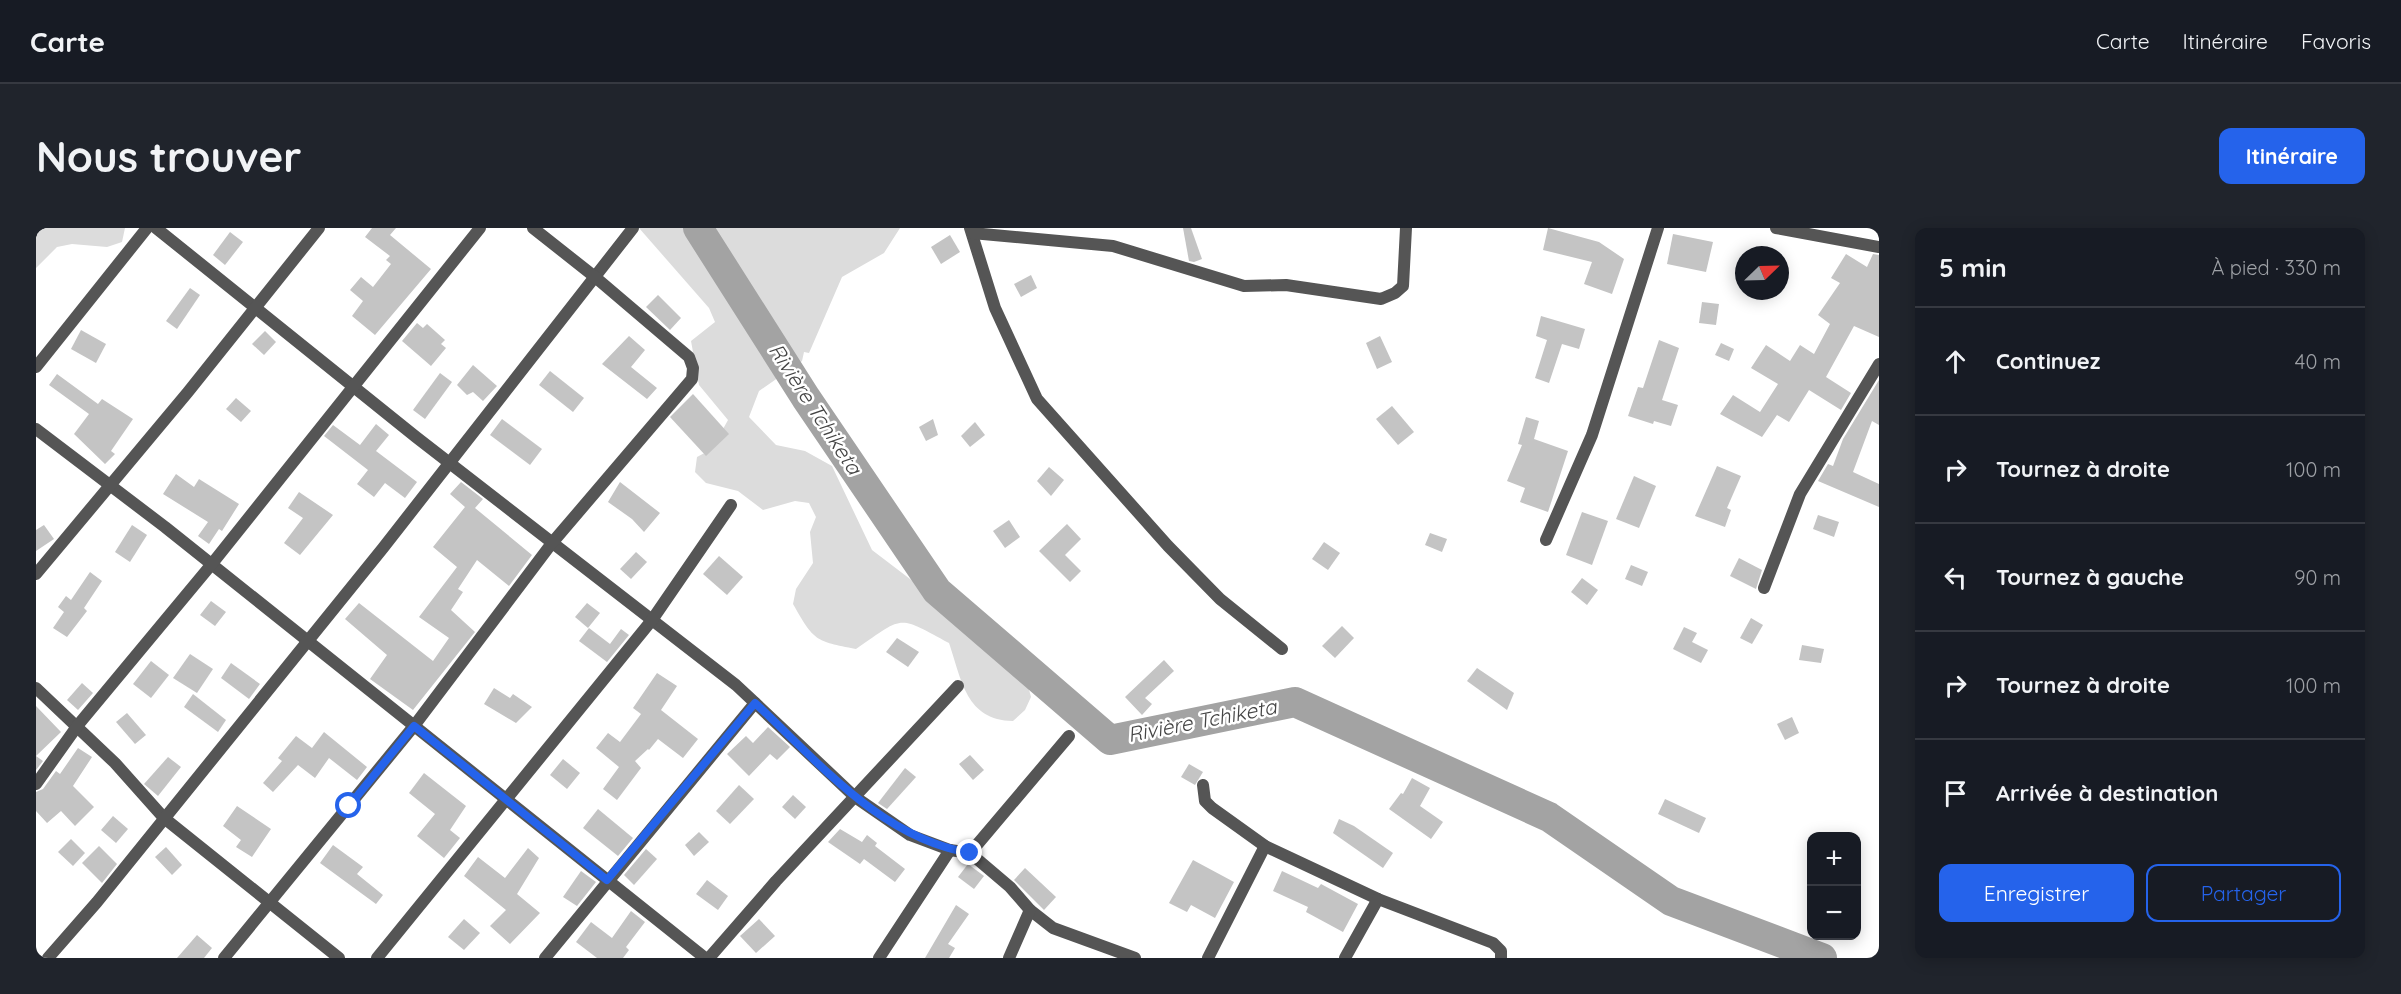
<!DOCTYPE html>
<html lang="fr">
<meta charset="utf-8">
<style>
:root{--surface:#171b24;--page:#20242c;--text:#f1f3f6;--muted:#9ea1a6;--line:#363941;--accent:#2563eb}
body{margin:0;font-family:Quicksand,sans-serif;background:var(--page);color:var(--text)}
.controls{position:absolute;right:18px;bottom:18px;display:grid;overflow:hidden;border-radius:12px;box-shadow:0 3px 15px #0003}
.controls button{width:54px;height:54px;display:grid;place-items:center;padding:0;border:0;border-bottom:2px solid var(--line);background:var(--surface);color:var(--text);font:30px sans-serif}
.compass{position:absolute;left:1699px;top:18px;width:54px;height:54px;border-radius:50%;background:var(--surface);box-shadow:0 3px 15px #0003;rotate:67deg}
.stop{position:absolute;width:18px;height:18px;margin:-14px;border:4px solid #2563eb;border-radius:50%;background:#fff}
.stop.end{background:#2563eb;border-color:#fff;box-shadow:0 2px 6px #0008}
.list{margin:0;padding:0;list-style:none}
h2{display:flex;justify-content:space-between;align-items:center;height:78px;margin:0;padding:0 24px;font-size:26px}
h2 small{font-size:20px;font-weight:400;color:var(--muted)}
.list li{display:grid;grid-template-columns:39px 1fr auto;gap:18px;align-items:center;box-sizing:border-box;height:108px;padding:0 24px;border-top:2px solid var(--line)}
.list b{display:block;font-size:22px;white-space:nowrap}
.list em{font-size:20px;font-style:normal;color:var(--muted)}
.actions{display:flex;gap:12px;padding:18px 24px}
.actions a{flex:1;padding:14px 0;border:2px solid var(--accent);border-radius:12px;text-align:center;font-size:21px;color:var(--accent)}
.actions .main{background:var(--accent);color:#fff}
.icon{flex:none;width:33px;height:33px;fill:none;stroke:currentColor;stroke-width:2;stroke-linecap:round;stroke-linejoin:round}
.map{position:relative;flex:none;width:1843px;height:730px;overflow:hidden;border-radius:12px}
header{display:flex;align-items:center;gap:36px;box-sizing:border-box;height:84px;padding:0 30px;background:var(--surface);border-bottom:2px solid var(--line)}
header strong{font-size:28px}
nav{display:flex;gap:33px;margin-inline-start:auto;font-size:21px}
.intro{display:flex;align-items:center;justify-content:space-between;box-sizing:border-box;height:144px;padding:0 36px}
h1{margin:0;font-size:42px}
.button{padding:15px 27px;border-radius:12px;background:var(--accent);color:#fff;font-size:21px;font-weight:700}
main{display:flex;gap:36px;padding:0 36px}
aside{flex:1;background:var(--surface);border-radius:12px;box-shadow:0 3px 15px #0003}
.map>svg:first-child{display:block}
.green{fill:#dcdcdc}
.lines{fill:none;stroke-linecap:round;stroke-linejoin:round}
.river{stroke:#a3a3a3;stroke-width:30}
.building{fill:#c4c4c4}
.minor{stroke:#555;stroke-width:12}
.route{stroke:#2563eb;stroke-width:8}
.labels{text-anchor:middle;stroke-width:5;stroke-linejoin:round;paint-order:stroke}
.water-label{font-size:21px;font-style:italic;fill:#444;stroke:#fff}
</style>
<header>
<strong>Carte</strong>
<nav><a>Carte</a><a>Itinéraire</a><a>Favoris</a></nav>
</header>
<div class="intro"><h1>Nous trouver</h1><a class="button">Itinéraire</a></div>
<main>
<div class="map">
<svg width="1843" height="730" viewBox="0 0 1843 730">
<rect width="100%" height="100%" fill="#fff"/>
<g class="green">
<path d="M0,0H89L86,14L71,19L36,16L21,19L0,40Z"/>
<path d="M603,0H864L848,25L806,49L773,125L768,124L766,133L723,163L713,189L740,217L769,223L796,238L836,322L937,399L991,454L995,469L989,482L977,493C930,492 926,453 913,415C861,387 869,387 820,421C779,413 778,413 757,376L760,361L777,335L774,304L780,289L773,275L759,273L727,282L702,263L670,255L659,244L661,229L676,221L692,192L663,157L655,113L679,94L673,80Z"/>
</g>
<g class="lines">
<path class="river" d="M662,0L770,170L901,363L1074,512L1259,474L1513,589L1635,673L1786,730"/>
</g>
<g class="building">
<path d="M336,0H360L354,7L395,41L339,107L316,88L327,73L314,62L325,49L337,59L355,36L350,32L354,28L329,9Z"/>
<path d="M1147,0H1155L1166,31L1158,34L1153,33Z"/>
<path d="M1512,0L1563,14L1588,31L1576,66L1548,56L1556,34L1507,22Z"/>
<path d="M194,4L207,14L189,37L177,27Z"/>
<path d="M1637,6L1677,14L1670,44L1631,36Z"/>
<path d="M914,7L924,24L905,36L895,19Z"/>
<path d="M1810,26L1831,39L1837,26L1843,27V109L1818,98L1790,149L1815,165L1805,182L1773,162L1753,194L1741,187L1726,209L1684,186L1697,167L1724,184L1742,156L1715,140L1730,117L1754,133L1764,117L1778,126L1794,96L1782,87L1804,55L1795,50Z"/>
<path d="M995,47L1001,60L985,69L978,56Z"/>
<path d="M154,60L164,67L141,101L130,93Z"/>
<path d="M622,67L645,90L634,102L610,79Z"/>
<path d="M1666,74L1683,76L1680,97L1663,95Z"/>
<path d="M1505,88L1549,101L1543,121L1526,116L1513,155L1499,150L1511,112L1500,108Z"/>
<path d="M381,95L387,100L391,96L409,112L405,116L410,120L395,138L366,113Z"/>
<path d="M45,102L70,116L60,135L35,121Z"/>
<path d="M229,103L240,114L228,127L216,116Z"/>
<path d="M593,108L609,122L595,139L621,160L611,171L566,136Z"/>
<path d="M1344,108L1356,134L1341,141L1330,115Z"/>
<path d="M1623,112L1643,120L1626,172L1642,177L1635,198L1618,193L1617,196L1592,188L1602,159L1607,160Z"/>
<path d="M1685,115L1698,121L1693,133L1679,127Z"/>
<path d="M437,137L461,158L447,173L437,164L431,167L421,157Z"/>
<path d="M514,143L548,170L537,184L503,157Z"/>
<path d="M404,145L416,154L389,191L377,182Z"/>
<path d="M21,146L62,176L66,171L97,191L75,223L79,226L69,236L38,206L53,186L13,157Z"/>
<path d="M1843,152V197L1836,193L1817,244L1843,256V279L1782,253L1792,236L1797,238L1807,211Z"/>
<path d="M657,166L693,206L670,228L634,189Z"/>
<path d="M200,170L215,183L205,194L190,181Z"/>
<path d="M1356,178L1378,204L1362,217L1340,191Z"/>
<path d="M1490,189L1503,193L1498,211L1532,223L1512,284L1484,274L1489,260L1471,253L1486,217L1482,216Z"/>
<path d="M466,191L506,221L494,237L454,207Z"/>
<path d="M897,191L902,207L890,213L883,199Z"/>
<path d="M939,194L949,207L934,219L925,208Z"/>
<path d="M340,196L353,207L340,223L381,254L369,270L349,255L338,269L321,256L332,242L288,208L297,197L324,217Z"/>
<path d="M1681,238L1705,248L1691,280L1695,282L1689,299L1659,288Z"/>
<path d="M1013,239L1028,252L1015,268L1001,253Z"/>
<path d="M140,246L158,259L163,251L203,276L186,303L183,301L173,316L162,308L172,294L127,266Z"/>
<path d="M1598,248L1620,258L1603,300L1580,291Z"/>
<path d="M425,254L447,271L439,280L496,327L473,358L441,332L422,361L427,364L415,382L439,404L377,482L334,451L351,427L309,391L323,375L397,433L413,410L383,389L421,339L397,319L429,279L414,266Z"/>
<path d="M584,254L624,285L608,304L596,291L572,274Z"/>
<path d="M263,264L297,287L264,327L248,315L267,290L252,280Z"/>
<path d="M1546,284L1572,293L1556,337L1530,327Z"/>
<path d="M1782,287L1803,294L1798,309L1777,301Z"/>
<path d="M973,292L984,309L969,320L957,303Z"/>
<path d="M1031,296L1045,311L1029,327L1045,343L1034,354L1003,323Z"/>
<path d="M8,297L18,311L0,323V302Z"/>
<path d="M96,297L111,307L94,334L79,324Z"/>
<path d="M1394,305L1411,311L1406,324L1389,317Z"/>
<path d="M1288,314L1304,325L1292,342L1276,331Z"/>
<path d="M600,324L611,334L595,351L584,341Z"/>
<path d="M683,328L707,349L691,367L667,346Z"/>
<path d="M1703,330L1726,342L1720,361L1694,348Z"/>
<path d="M1595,337L1612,344L1606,358L1589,351Z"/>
<path d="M54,344L66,353L48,380L51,383L31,409L17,400L28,384L22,379L30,368L35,372Z"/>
<path d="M1546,350L1562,362L1551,377L1535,364Z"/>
<path d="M175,373L190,384L179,398L164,387Z"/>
<path d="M551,375L564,385L552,400L539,389Z"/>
<path d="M1715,390L1727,397L1716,416L1704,410Z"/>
<path d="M1306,398L1318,410L1299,430L1286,418Z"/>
<path d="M1648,399L1661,405L1656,414L1672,422L1665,435L1637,421Z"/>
<path d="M553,400L574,416L585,401L593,407L571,434L543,413Z"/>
<path d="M861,410L883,424L872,439L850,424Z"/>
<path d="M1766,417L1788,421L1785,435L1763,432Z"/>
<path d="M154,426L177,441L161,465L137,450Z"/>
<path d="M1128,432L1138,443L1109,470L1116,476L1106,487L1089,469Z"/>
<path d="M115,433L133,447L115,470L97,456Z"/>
<path d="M195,435L224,456L213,471L185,450Z"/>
<path d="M1441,440L1478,465L1471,482L1431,453Z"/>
<path d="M621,445L641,458L625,482L662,511L647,530L622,511L613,522L612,521L599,533L605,540L581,572L567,561L583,539L560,520L572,505L584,514L605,486L597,480Z"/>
<path d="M46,455L57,465L42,482L31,472Z"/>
<path d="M458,460L474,470L477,466L496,479L480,495L448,476Z"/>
<path d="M157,466L190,492L182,504L148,479Z"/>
<path d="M0,478L25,504L0,528L7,533L0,542Z"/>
<path d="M91,485L110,507L99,516L80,494Z"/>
<path d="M1756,489L1763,505L1749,512L1741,496Z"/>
<path d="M732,499L754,519L741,532L734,526L713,548L691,526L710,508L717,515Z"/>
<path d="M288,504L331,539L321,552L293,530L279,550L262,537L237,564L227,555L246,533L242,530L260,508L276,520Z"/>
<path d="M42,520L56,529L37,558L58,579L39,598L25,583L11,595L0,583V564L7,561L20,543L24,546Z"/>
<path d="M934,527L948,542L937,552L923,536Z"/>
<path d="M132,529L145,539L122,568L108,556Z"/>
<path d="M527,531L544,545L531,561L514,547Z"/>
<path d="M1153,536L1167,544L1159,557L1145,549Z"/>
<path d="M869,540L880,549L851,581L842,575Z"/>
<path d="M388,545L430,578L414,602L424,610L408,630L381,608L399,586L373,565Z"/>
<path d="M1376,550L1394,560L1384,578L1407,594L1395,611L1353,581L1365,565L1367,566Z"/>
<path d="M703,557L718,571L694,596L680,583Z"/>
<path d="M757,567L770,579L759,591L746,579Z"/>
<path d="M1629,571L1670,590L1663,605L1622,586Z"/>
<path d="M201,578L235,601L216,629L200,619L205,612L187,598Z"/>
<path d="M562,581L597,610L582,628L547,600Z"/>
<path d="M77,588L92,601L80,615L65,602Z"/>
<path d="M1303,591L1318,598L1357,625L1347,640L1297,605Z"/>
<path d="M804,601L826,614L831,607L841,615L839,618L869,641L859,654L828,631L824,636L792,614Z"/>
<path d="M663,604L673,614L658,628L649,617Z"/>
<path d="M35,611L49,625L37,638L22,624Z"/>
<path d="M297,617L327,639L321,646L347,667L340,676L284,635Z"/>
<path d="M63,618L81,636L66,655L46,635Z"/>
<path d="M130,619L146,637L136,647L119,629Z"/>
<path d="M492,620L503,630L481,666L504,685L474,716L454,698L470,682L428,648L442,629L469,650Z"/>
<path d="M610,621L621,631L598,657L588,647Z"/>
<path d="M1157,632L1198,654L1179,690L1155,677L1151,684L1133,675Z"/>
<path d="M932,636L948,648L938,661L922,649Z"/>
<path d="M989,640L1020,669L1008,682L978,652Z"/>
<path d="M545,643L560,654L541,678L527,669Z"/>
<path d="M1246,643L1282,660L1285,656L1322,676L1307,704L1270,684L1272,679L1237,663Z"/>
<path d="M671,652L692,668L682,682L660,666Z"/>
<path d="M920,677L933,686L912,716L919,720L913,730H889Z"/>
<path d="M595,683L609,694L590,719L593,722L587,730H561L540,714L555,694L576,710Z"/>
<path d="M428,691L444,705L428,722L412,709Z"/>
<path d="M723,691L739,708L720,725L704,708Z"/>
<path d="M161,707L176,720L168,730H141Z"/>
</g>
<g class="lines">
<g class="minor">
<path d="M120,0L380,209L700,457L819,569L874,607L914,622L934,625L974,659L994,682L1017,700L1099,730"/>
<path d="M934,0L959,80L1001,171L1132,318L1184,371L1246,421"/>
<path d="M1740,0L1843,19"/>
<path d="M936,5L1077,18L1208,58L1250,57L1345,71L1359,65L1367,58L1370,0"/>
<path d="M0,139L111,0"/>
<path d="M0,201L129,299L669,730"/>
<path d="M1510,312L1556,207L1622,0"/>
<path d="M0,346L152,164L283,0"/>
<path d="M1728,360L1764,266L1843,136"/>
<path d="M0,460L79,535L128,590L303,730"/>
<path d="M0,556L42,497L175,337L444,0"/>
<path d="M1167,557L1169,573L1176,580L1229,618L1342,671L1457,715L1465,723V730"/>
<path d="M934,625L1033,508"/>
<path d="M12,730L61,674L347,320L597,0"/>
<path d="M188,730L378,498L516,315L656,151L657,140L653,129L559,49L497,0"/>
<path d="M341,730L616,392L695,277"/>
<path d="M509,730L719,475"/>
<path d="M673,730L740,653L922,458"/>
<path d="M843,730L914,622"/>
<path d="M973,730L994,682"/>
<path d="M1172,730L1229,618"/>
<path d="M1309,730L1342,671"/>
</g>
</g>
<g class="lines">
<path class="route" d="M313,578L378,498L571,652L719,475C783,534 844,610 934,625"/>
</g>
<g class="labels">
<g class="water-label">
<text transform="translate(779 181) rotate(57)" y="7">Rivière Tchiketa</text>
<text transform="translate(1166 493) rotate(-11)" y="7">Rivière Tchiketa</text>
</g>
</g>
</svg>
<div class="controls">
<button>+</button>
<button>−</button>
</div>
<svg class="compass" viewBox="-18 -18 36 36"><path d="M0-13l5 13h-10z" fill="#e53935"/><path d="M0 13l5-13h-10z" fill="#9ea1a6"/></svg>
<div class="stop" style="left:313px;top:578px"></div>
<div class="stop end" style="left:934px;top:625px"></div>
</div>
<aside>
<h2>5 min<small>À pied · 330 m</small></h2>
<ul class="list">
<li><svg class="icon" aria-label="ahead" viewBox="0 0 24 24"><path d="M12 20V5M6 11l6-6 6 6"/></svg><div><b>Continuez</b></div><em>40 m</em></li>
<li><svg class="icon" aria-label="right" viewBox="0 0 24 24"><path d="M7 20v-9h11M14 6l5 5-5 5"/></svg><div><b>Tournez à droite</b></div><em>100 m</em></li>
<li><svg class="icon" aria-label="left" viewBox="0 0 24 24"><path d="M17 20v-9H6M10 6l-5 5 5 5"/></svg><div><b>Tournez à gauche</b></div><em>90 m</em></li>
<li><svg class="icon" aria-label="right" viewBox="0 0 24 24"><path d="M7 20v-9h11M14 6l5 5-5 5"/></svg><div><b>Tournez à droite</b></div><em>100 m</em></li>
<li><svg class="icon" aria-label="arrive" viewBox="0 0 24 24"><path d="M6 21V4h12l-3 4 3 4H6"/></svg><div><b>Arrivée à destination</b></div></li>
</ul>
<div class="actions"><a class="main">Enregistrer</a><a>Partager</a></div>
</aside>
</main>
